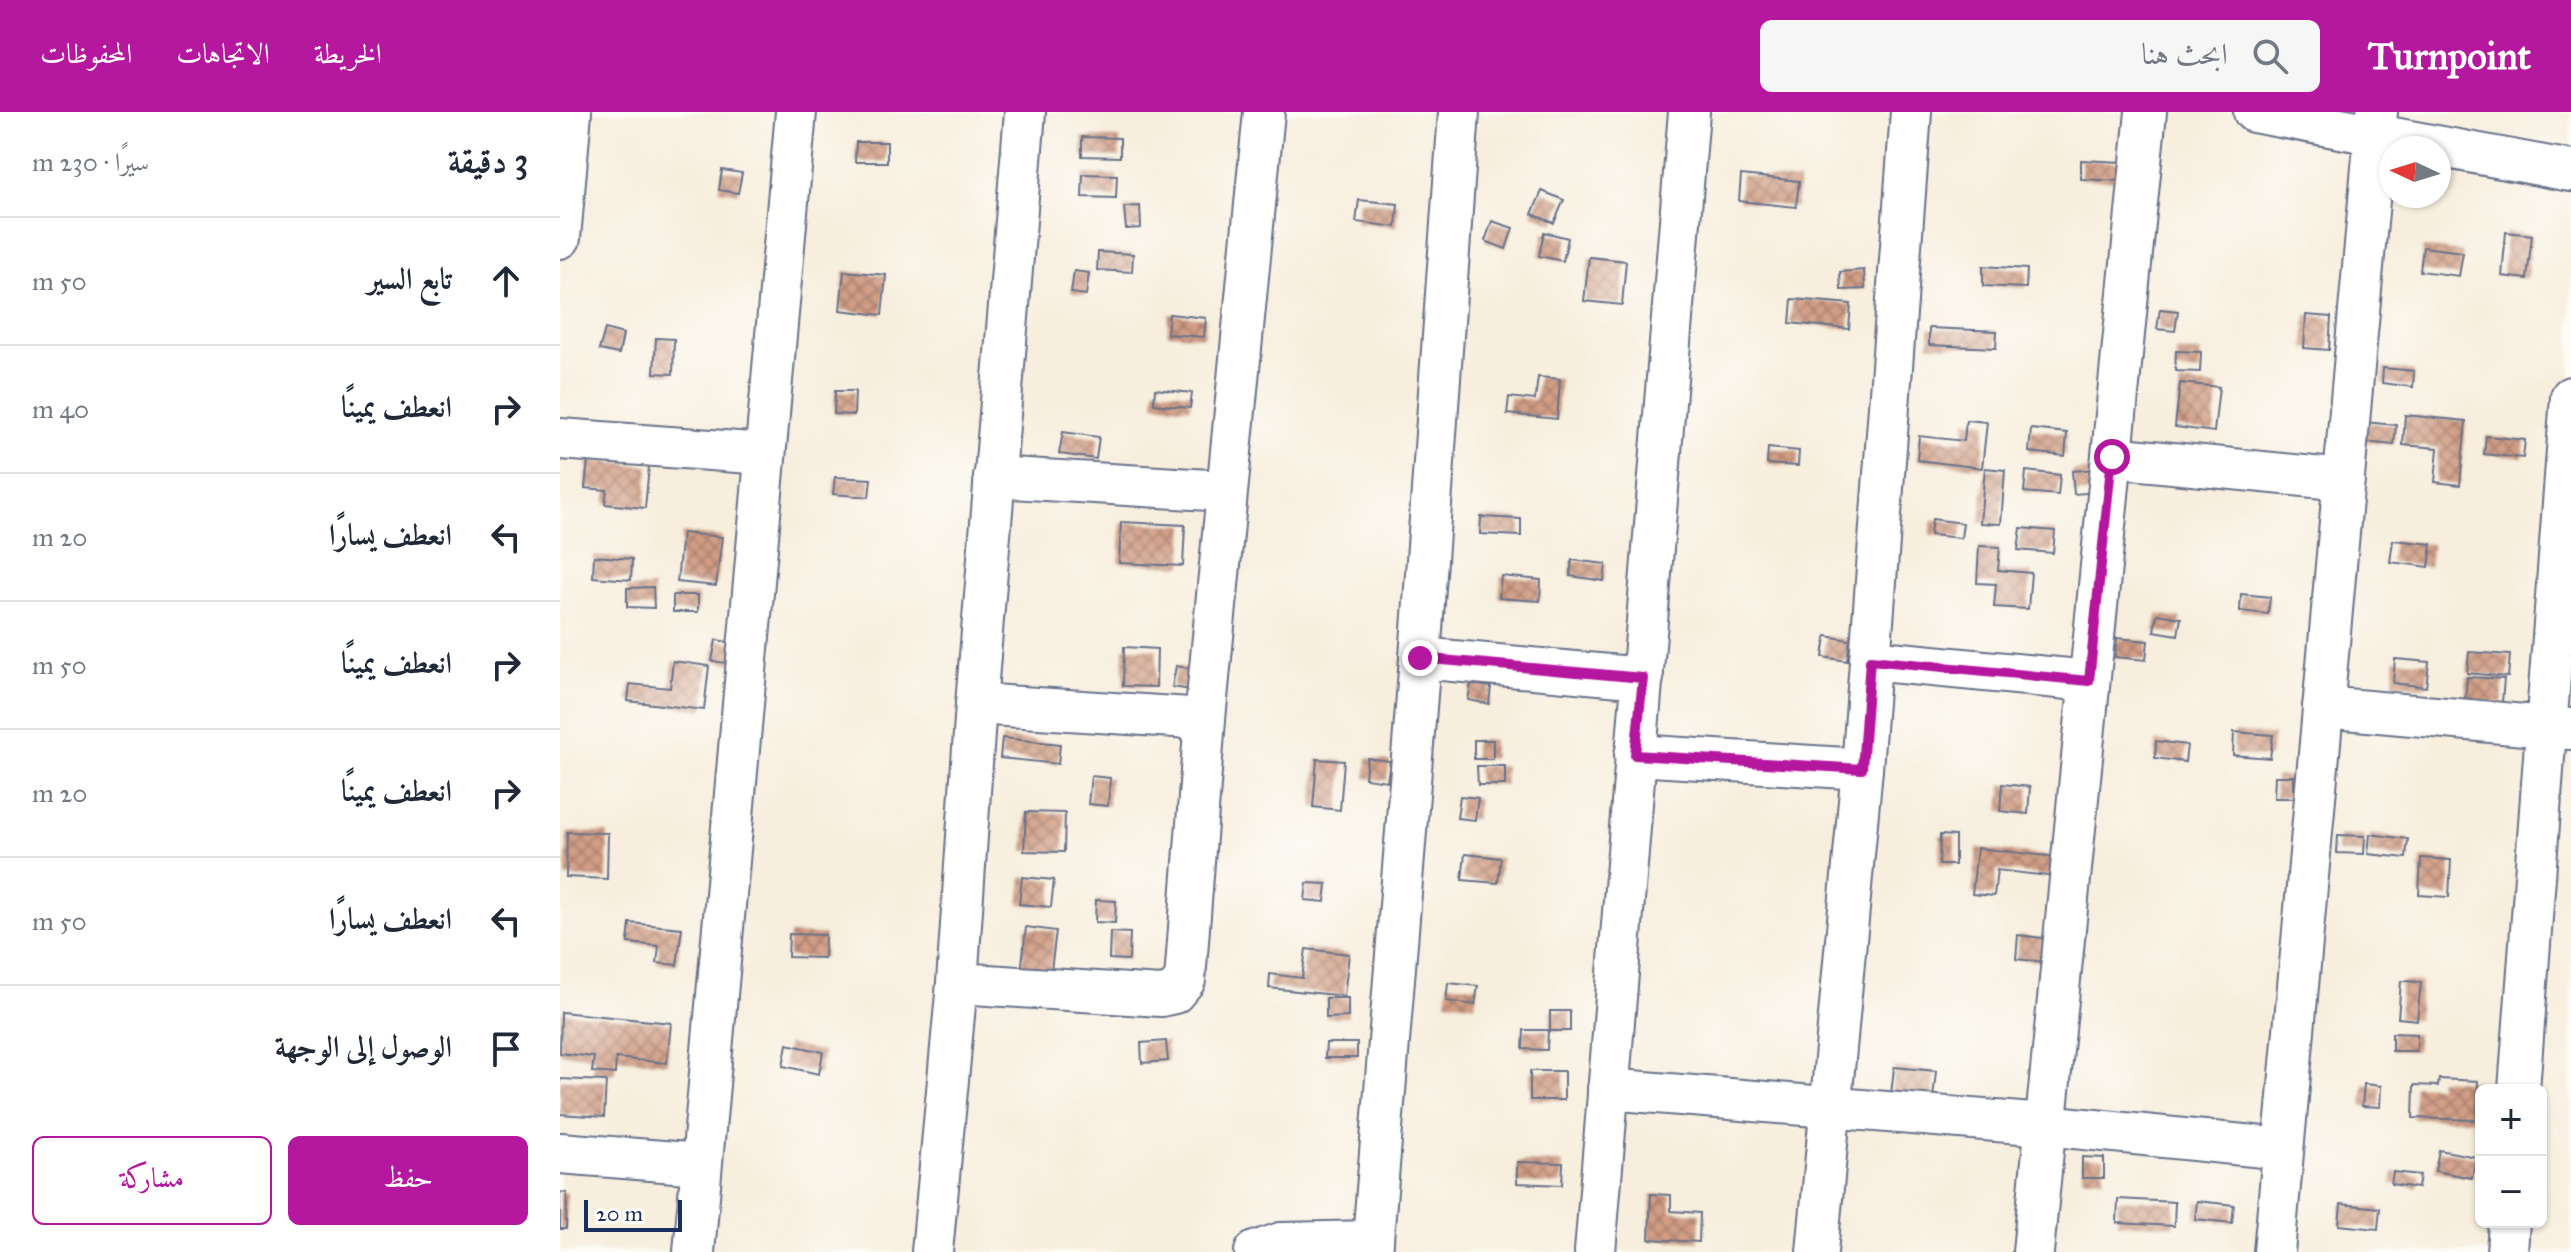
<!DOCTYPE html>
<html lang="ar">
<meta charset="utf-8">
<style>
:root{--surface:#fff;--page:#f6f6f7;--text:#1f2937;--muted:#747a83;--line:#e0e1e3;--accent:#b5179e}
body{margin:0;font-family:"IM FELL Great Primer",Amiri,serif;background:var(--page);color:var(--text);direction:rtl}
.controls{position:absolute;right:24px;bottom:24px;display:grid;overflow:hidden;border-radius:12px;box-shadow:0 2px 6px #0004}
.controls button{width:72px;height:72px;display:grid;place-items:center;padding:0;border:0;border-bottom:2px solid var(--line);background:var(--surface);color:var(--text);font:40px sans-serif}
.compass{position:absolute;left:1819px;top:24px;width:72px;height:72px;border-radius:50%;background:var(--surface);box-shadow:0 2px 6px #0004;rotate:274deg}
.scale{position:absolute;left:24px;bottom:20px;width:98px;box-sizing:border-box;padding-left:8px;border:4px solid #1b2f5e;border-top:0;font-size:22px;line-height:28px;white-space:nowrap;color:#1b2f5e;-webkit-text-stroke:6px #fdfcf7;paint-order:stroke}
.stop{position:absolute;width:24px;height:24px;margin:-18px;border:6px solid #b5179e;border-radius:50%;background:#fff}
.stop.end{background:#b5179e;border-color:#fff;box-shadow:0 2px 8px #0008}
.list{margin:0;padding:0;list-style:none}
h2{display:flex;justify-content:space-between;align-items:center;height:104px;margin:0;padding:0 32px;font-size:34px}
h2 small{font-size:26px;font-weight:400;color:var(--muted)}
.list li{display:grid;grid-template-columns:52px 1fr auto;gap:24px;align-items:center;box-sizing:border-box;height:128px;padding:0 32px;border-top:2px solid var(--line)}
.list b{display:block;font-size:30px;white-space:nowrap}
.list em{font-size:26px;font-style:normal;color:var(--muted)}
.actions{display:flex;gap:16px;padding:24px 32px}
.actions a{flex:1;padding:18px 0;border:2px solid var(--accent);border-radius:12px;text-align:center;font-size:28px;color:var(--accent)}
.actions .main{background:var(--accent);color:#fff}
.icon{flex:none;width:44px;height:44px;fill:none;stroke:currentColor;stroke-width:2;stroke-linecap:round;stroke-linejoin:round}
.map{position:relative;flex:none;width:2011px;height:1140px;overflow:hidden;direction:ltr}
header{display:flex;align-items:center;gap:48px;box-sizing:border-box;height:112px;padding:0 40px;background:var(--accent);color:#fff}
header strong{font-size:38px}
nav{display:flex;gap:44px;margin-inline-start:auto;font-size:28px}
.search{width:560px;height:72px;background:var(--page);display:flex;align-items:center;gap:20px;box-sizing:border-box;padding:0 28px;border-radius:12px;color:var(--muted);font-size:30px}
main{display:flex}
aside{flex:1;background:var(--surface)}
.map>svg:first-child{display:block}
.building{fill:url(#building-cross-hatch)}
.lines{fill:none;stroke-linecap:round;stroke-linejoin:round}
.minor-casing{stroke:#68728a;stroke-width:44}
.minor{stroke:#fff;stroke-width:40}
.route{stroke:#b5179e;stroke-width:10}
</style>
<header>
<strong>Turnpoint</strong>
<div class="search"><svg class="icon" aria-label="search" viewBox="0 0 24 24"><circle cx="10" cy="10" r="6"/><path d="M15 15l6 6"/></svg>ابحث هنا</div>
<nav><a>الخريطة</a><a>الاتجاهات</a><a>المحفوظات</a></nav>
</header>
<main>
<div class="map">
<svg width="2011" height="1140" viewBox="0 0 2011 1140">
<defs>
<pattern id="building-cross-hatch" width="8" height="8" patternUnits="userSpaceOnUse" patternTransform="scale(2)"><rect width="8" height="8" fill="#d19d84"/><path d="M0 0l8 8M0 8l8-8" fill="none" stroke="#a9806f"/></pattern>
</defs>
<rect width="100%" height="100%" fill="#fdfcf7"/>
<filter id="ink" filterUnits="userSpaceOnUse"><feTurbulence type="fractalNoise" baseFrequency=".0125" numOctaves="2"/><feDisplacementMap in="SourceGraphic" scale="16" xChannelSelector="R" yChannelSelector="G"/><feConvolveMatrix kernelMatrix="1 2 1 2 8 2 1 2 1" color-interpolation-filters="sRGB"/></filter>
<filter id="wash" filterUnits="userSpaceOnUse"><feTurbulence type="fractalNoise" baseFrequency=".006" numOctaves="4" result="noise"/><feDisplacementMap in="SourceGraphic" scale="32" xChannelSelector="R" yChannelSelector="G"/><feGaussianBlur stdDeviation="1.8" result="paint"/><feColorMatrix in="noise" values="0 0 0 0 0 0 0 0 0 0 0 0 0 0 0 0 0 1.4 0 .05"/><feComposite in="paint" operator="in"/></filter>
<g filter="url(#wash)">
<rect width="100%" height="100%" fill="#f7eedd"/>
<g id="blocks">
<g class="building">
<path d="M522,25L560,26V45L522,44Z"/>
<path d="M296,30H327V50H295Z"/>
<path d="M1521,48L1562,50L1561,69L1521,67Z"/>
<path d="M162,58L182,61L178,81L159,78Z"/>
<path d="M523,62L557,63L556,86L522,85Z"/>
<path d="M1181,63L1239,69L1236,95L1179,89Z"/>
<path d="M982,79L1004,88L994,111L972,102Z"/>
<path d="M799,88L838,92L836,115L796,110Z"/>
<path d="M580,94L581,116L566,117L564,95Z"/>
<path d="M932,109L953,116L946,137L925,129Z"/>
<path d="M984,120L1008,126L1003,149L979,144Z"/>
<path d="M1946,120L1972,123L1967,167L1942,164Z"/>
<path d="M1863,135L1903,140L1899,164L1860,159Z"/>
<path d="M538,140L573,142L572,160L537,158Z"/>
<path d="M1029,145L1066,149L1062,193L1024,189Z"/>
<path d="M1423,154L1467,157L1466,176L1423,174Z"/>
<path d="M1304,158L1305,177L1281,178L1280,160Z"/>
<path d="M284,159L326,163L322,203L280,198Z"/>
<path d="M514,159L529,161L526,183L511,181Z"/>
<path d="M1232,187L1291,192L1289,217L1230,211Z"/>
<path d="M1600,197L1618,199L1615,219L1597,217Z"/>
<path d="M609,202L646,206L644,225L607,222Z"/>
<path d="M1746,203L1771,205L1769,238L1744,236Z"/>
<path d="M1369,216L1437,219L1436,236L1369,233Z"/>
<path d="M45,217L63,222L59,242L39,238Z"/>
<path d="M96,226L114,227L113,262L94,261Z"/>
<path d="M1616,239L1641,240L1640,260L1615,259Z"/>
<path d="M1823,256L1854,259L1853,275L1822,271Z"/>
<path d="M978,265L1000,267L997,307L947,302L949,285L975,288Z"/>
<path d="M1620,271L1659,275L1654,320L1615,315Z"/>
<path d="M595,277L632,281L630,296L594,292Z"/>
<path d="M275,279H295L294,303L274,302Z"/>
<path d="M1845,303L1906,309L1900,373L1875,370L1878,336L1843,333Z"/>
<path d="M1406,308L1427,310L1422,356L1357,348L1359,324L1404,329Z"/>
<path d="M1804,310L1836,313L1834,333L1802,330Z"/>
<path d="M1471,317L1507,321L1505,344L1469,340Z"/>
<path d="M503,320L539,325L536,347L499,342Z"/>
<path d="M1926,324L1965,328L1963,346L1924,342Z"/>
<path d="M1208,336L1239,339L1238,354L1207,352Z"/>
<path d="M28,348L89,354L85,396L45,392L47,378L25,376Z"/>
<path d="M1425,356L1445,358L1441,412L1420,411Z"/>
<path d="M1536,357L1538,380L1514,382L1512,359Z"/>
<path d="M1466,359L1500,363L1498,383L1464,380Z"/>
<path d="M275,365L311,367L309,385L273,382Z"/>
<path d="M921,405L961,407V424L920,422Z"/>
<path d="M1372,407L1403,411L1401,426L1370,423Z"/>
<path d="M561,410L625,413L623,454L559,451Z"/>
<path d="M1461,416L1495,419L1493,441L1458,438Z"/>
<path d="M122,421L162,425L156,474L117,470Z"/>
<path d="M1833,428L1872,432L1869,455L1830,450Z"/>
<path d="M1419,434L1440,435L1438,458L1471,461L1468,497L1434,495L1436,472L1417,471Z"/>
<path d="M34,444L72,447L71,468L33,465Z"/>
<path d="M1012,448L1046,452L1044,469L1010,464Z"/>
<path d="M941,464L981,468L980,489L939,486Z"/>
<path d="M93,475L94,496L67,495V476Z"/>
<path d="M1681,482L1710,485L1708,502L1680,499Z"/>
<rect x="113" y="483" width="25" height="17"/>
<path d="M1597,502L1621,506L1618,523L1594,519Z"/>
<path d="M1266,524L1290,528L1287,549L1263,545Z"/>
<path d="M1557,526L1588,529L1586,548L1555,545Z"/>
<path d="M156,528L176,531L174,552L152,549Z"/>
<path d="M564,535L597,537L596,575L563,574Z"/>
<path d="M1909,540L1950,543L1948,565L1907,561Z"/>
<path d="M1835,547L1869,550L1866,575L1833,571Z"/>
<path d="M113,549L149,554L144,598L68,589L70,572L110,576Z"/>
<path d="M616,554L635,557L632,578L612,575Z"/>
<path d="M1907,565L1944,567L1942,590L1905,588Z"/>
<path d="M911,572L931,575L929,592L908,588Z"/>
<path d="M1674,620L1713,623L1710,646L1673,643Z"/>
<path d="M442,626L500,632L498,652L440,646Z"/>
<rect x="914" y="628" width="19" height="19"/>
<path d="M1596,629L1627,633L1625,650L1595,646Z"/>
<path d="M807,646L830,649L827,669L805,666Z"/>
<path d="M757,647L784,649L780,698L753,695Z"/>
<path d="M917,654H945V673H918Z"/>
<path d="M531,664L550,666L548,694L528,692Z"/>
<path d="M1715,664H1734V686H1714Z"/>
<path d="M1442,672L1470,675L1468,702L1440,699Z"/>
<path d="M900,684L918,686L915,708L897,706Z"/>
<path d="M466,700L505,701L504,740L464,739Z"/>
<path d="M7,720L48,721L47,767L6,765Z"/>
<path d="M1810,722L1848,727L1846,746L1808,742Z"/>
<path d="M1380,723L1395,724V753H1379Z"/>
<path d="M1778,723L1805,724L1804,742L1777,741Z"/>
<path d="M1417,736L1506,746L1504,766L1437,758L1434,784L1412,782Z"/>
<path d="M905,742L941,746L938,771L902,768Z"/>
<path d="M1861,746L1891,748L1889,785L1859,783Z"/>
<path d="M462,765L494,768L491,795L459,792Z"/>
<path d="M747,771L767,772L765,790L745,788Z"/>
<path d="M536,788L556,789L555,811L535,810Z"/>
<path d="M70,811L122,816L117,853L97,851L99,834L68,831Z"/>
<path d="M466,815L496,819L490,866L461,862Z"/>
<path d="M550,820L570,821L569,848L549,847Z"/>
<path d="M229,822L265,823L264,846L228,845Z"/>
<path d="M1458,823L1498,828L1495,851L1456,847Z"/>
<path d="M746,837L789,842L784,884L709,876L710,862L742,866Z"/>
<path d="M1841,869L1861,870L1857,908L1838,906Z"/>
<path d="M888,871L918,874L915,893L886,889Z"/>
<path d="M766,886H788V905L766,906Z"/>
<rect x="990" y="899" width="20" height="20"/>
<path d="M1,900L111,911L107,951L56,946L55,962L32,960L34,945L0,941Z"/>
<path d="M964,918H988L987,938L963,937Z"/>
<path d="M1832,921L1857,922V939H1832Z"/>
<path d="M606,929L608,949L582,951L581,931Z"/>
<path d="M766,931H797V946H765Z"/>
<path d="M227,932L263,940L259,962L223,954Z"/>
<path d="M1334,955L1376,959L1372,996L1330,992Z"/>
<rect x="970" y="959" width="34" height="29"/>
<path d="M0,967L46,969L44,1005L0,1002Z"/>
<path d="M1879,967L1918,969L1917,1008L1853,1006L1854,973L1878,974Z"/>
<path d="M1804,972L1821,974L1820,995L1802,994Z"/>
<path d="M1879,1038L1916,1045L1912,1066L1875,1059Z"/>
<path d="M1522,1045L1544,1046V1066H1522Z"/>
<path d="M957,1050L1003,1051L1002,1073L957,1071Z"/>
<path d="M1833,1060L1860,1063L1858,1076L1831,1072Z"/>
<path d="M0,1080L7,1081L6,1117H0Z"/>
<path d="M1091,1082L1111,1083V1099L1140,1101L1139,1130L1089,1127Z"/>
<path d="M1558,1087L1615,1090L1614,1114L1557,1111Z"/>
<path d="M1637,1089L1674,1093L1672,1111L1635,1107Z"/>
<path d="M1781,1092L1820,1096L1818,1117L1779,1113Z"/>
</g>
</g>
</g>
<g filter="url(#ink)">
<use href="#blocks" fill-opacity="0" stroke="#68728a" stroke-width="2"/>
<g class="lines">
<g class="minor-casing">
<g id="minor">
<path d="M1694,0L2011,59"/>
<path d="M0,126L11,0"/>
<path d="M0,327L205,342"/>
<path d="M1552,345L1784,368"/>
<path d="M434,365L666,379"/>
<path d="M860,546L1083,566"/>
<path d="M1310,548L1529,569"/>
<path d="M416,592L645,607"/>
<path d="M1763,595L2010,617"/>
<path d="M1075,643L1302,657"/>
<path d="M397,871L601,884L614,881L625,868L645,607L704,0"/>
<path d="M1048,977L1485,1013L1723,1037"/>
<path d="M1959,978L2011,285"/>
<path d="M0,1041L141,1052"/>
<path d="M134,1140L236,0"/>
<path d="M372,1140L397,871L416,592L465,0"/>
<path d="M695,1140L721,1131L813,1129"/>
<path d="M812,1140L860,546L899,0"/>
<path d="M1035,1140L1129,0"/>
<path d="M1257,1140L1302,657L1351,0"/>
<path d="M1473,1140L1586,0"/>
<path d="M1714,1140L1817,0"/>
<path d="M1947,1140L1949,1110"/>
</g>
</g>
<use href="#minor" class="minor"/>
</g>
</g>
<g class="lines" filter="url(#ink)">
<path class="route" d="M860,546L1083,566L1075,643L1302,657L1310,548L1529,569L1552,345"/>
</g>
</svg>
<div class="controls">
<button>+</button>
<button>−</button>
</div>
<svg class="compass" viewBox="-18 -18 36 36"><path d="M0-13l5 13h-10z" fill="#e53935"/><path d="M0 13l5-13h-10z" fill="#747a83"/></svg>
<div class="scale">20 m</div>
<div class="stop" style="left:1552px;top:345px"></div>
<div class="stop end" style="left:860px;top:546px"></div>
</div>
<aside>
<h2>3 دقيقة<small>سيرًا · 230 m</small></h2>
<ul class="list">
<li><svg class="icon" aria-label="ahead" viewBox="0 0 24 24"><path d="M12 20V5M6 11l6-6 6 6"/></svg><div><b>تابع السير</b></div><em>50 m</em></li>
<li><svg class="icon" aria-label="right" viewBox="0 0 24 24"><path d="M7 20v-9h11M14 6l5 5-5 5"/></svg><div><b>انعطف يمينًا</b></div><em>40 m</em></li>
<li><svg class="icon" aria-label="left" viewBox="0 0 24 24"><path d="M17 20v-9H6M10 6l-5 5 5 5"/></svg><div><b>انعطف يسارًا</b></div><em>20 m</em></li>
<li><svg class="icon" aria-label="right" viewBox="0 0 24 24"><path d="M7 20v-9h11M14 6l5 5-5 5"/></svg><div><b>انعطف يمينًا</b></div><em>50 m</em></li>
<li><svg class="icon" aria-label="right" viewBox="0 0 24 24"><path d="M7 20v-9h11M14 6l5 5-5 5"/></svg><div><b>انعطف يمينًا</b></div><em>20 m</em></li>
<li><svg class="icon" aria-label="left" viewBox="0 0 24 24"><path d="M17 20v-9H6M10 6l-5 5 5 5"/></svg><div><b>انعطف يسارًا</b></div><em>50 m</em></li>
<li><svg class="icon" aria-label="arrive" viewBox="0 0 24 24"><path d="M6 21V4h12l-3 4 3 4H6"/></svg><div><b>الوصول إلى الوجهة</b></div></li>
</ul>
<div class="actions"><a class="main">حفظ</a><a>مشاركة</a></div>
</aside>
</main>
